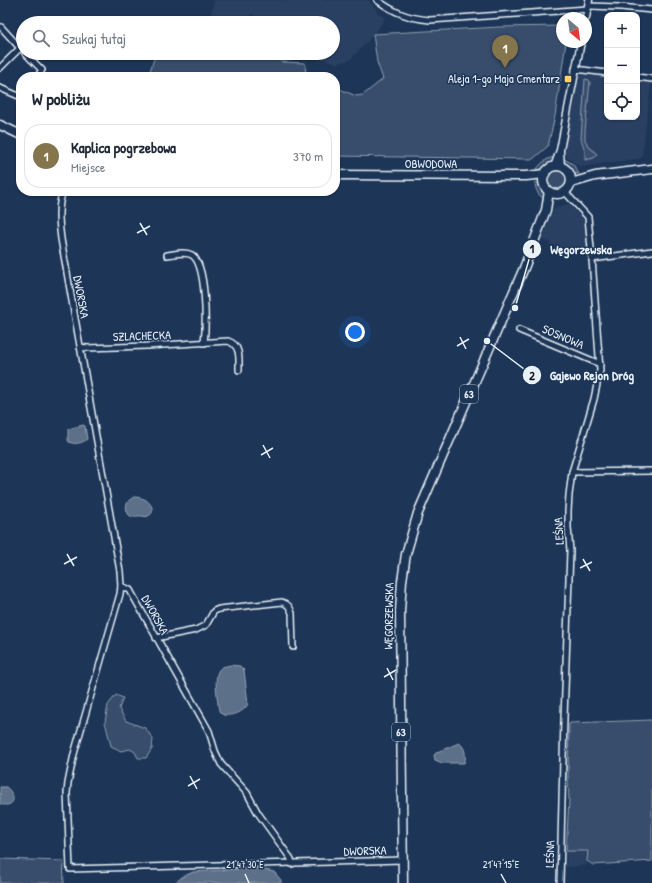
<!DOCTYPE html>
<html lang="pl">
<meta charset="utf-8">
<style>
:root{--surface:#fff;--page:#f6f6f7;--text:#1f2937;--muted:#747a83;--line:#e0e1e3;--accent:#84754c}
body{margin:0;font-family:"Patrick Hand",sans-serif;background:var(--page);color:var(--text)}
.controls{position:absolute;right:12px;top:12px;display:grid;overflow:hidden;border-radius:8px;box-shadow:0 1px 3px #0004}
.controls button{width:36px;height:36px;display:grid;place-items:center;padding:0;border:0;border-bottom:1px solid var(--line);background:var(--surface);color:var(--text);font:20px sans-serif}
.compass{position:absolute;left:556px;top:12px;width:36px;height:36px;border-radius:50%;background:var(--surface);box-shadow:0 1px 3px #0004;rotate:151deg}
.you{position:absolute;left:355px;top:332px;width:14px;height:14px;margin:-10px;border:3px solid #fff;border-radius:50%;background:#1a73e8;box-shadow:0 0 0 6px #1a73e833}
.badge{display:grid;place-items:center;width:26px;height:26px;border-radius:50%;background:var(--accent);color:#fff;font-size:13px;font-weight:700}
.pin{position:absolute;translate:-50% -33px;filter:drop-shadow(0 1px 2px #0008)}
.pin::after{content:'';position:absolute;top:21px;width:14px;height:12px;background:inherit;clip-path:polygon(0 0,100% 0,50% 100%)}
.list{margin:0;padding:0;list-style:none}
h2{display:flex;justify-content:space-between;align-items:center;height:52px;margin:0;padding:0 16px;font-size:17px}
h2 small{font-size:13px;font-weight:400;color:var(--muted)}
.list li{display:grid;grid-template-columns:26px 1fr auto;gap:12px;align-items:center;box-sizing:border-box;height:64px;margin:0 8px 8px;padding:0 8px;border:1px solid var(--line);border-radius:16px}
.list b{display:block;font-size:15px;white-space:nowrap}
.list p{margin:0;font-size:13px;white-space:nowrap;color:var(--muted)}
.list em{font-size:13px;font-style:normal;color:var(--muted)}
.icon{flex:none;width:22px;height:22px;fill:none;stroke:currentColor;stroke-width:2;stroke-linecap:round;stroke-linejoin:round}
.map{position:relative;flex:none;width:652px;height:883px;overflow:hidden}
.search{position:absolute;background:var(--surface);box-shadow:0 1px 3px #0004;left:16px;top:16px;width:324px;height:44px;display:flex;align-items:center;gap:10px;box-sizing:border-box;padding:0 14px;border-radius:22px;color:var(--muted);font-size:15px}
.panel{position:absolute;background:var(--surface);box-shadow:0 1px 3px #0004;left:16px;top:72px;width:324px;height:124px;border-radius:16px}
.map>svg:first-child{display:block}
.built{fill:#2a4162}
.green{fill:#374d6c;stroke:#909fb2}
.water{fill:#5d7089;stroke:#95a4b5}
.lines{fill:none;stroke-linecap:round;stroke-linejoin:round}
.minor-casing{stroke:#e8f1f8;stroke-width:8}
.tertiary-casing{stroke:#e8f1f8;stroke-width:9}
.primary-casing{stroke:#e8f1f8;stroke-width:11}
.minor{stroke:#1d3557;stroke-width:5}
.tertiary{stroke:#1d3557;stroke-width:6}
.primary{stroke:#1d3557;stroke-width:8}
.ticks{fill:none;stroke:#e8f1f8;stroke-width:1.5}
.poi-dot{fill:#ffd166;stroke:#1d3557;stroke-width:1.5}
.labels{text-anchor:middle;stroke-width:3;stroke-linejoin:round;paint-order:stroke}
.shield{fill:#1d3557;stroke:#abb9c8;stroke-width:1}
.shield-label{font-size:11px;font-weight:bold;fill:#e8f1f8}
.poi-label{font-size:12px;fill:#e8f1f8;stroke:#1d3557;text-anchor:end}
.street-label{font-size:12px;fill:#e8f1f8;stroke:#1d3557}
.ticks-label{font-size:10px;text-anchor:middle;fill:#e8f1f8;stroke:#1d3557;stroke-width:3;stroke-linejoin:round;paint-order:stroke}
.leader{fill:none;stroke:#e8f1f8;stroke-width:1.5}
.callout-dot{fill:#e8f1f8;stroke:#1d3557;stroke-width:1.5}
.mark-label{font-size:12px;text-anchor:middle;font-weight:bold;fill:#111}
.callout-label{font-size:13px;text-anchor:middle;font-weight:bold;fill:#e8f1f8;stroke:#1d3557;stroke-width:3;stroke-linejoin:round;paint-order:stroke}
</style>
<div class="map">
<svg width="652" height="883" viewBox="0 0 652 883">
<rect width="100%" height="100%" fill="#1d3557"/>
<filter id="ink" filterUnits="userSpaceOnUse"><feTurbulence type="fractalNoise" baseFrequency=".025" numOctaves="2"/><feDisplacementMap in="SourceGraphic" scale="8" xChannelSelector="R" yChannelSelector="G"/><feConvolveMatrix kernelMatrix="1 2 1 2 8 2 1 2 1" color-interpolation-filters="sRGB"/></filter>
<g filter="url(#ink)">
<g class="built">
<path d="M215,0H368L376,9L377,13L385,18L376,32L350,60L337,63L301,53H333V23H258L252,14L239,23H217L211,15L214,1Z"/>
<path d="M581,74L607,77V117H637V81L651,83L642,158L580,167L565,155L566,135L575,86Z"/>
<path d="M568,204L582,217L586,224L587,250H565L541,239L554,208Z"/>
<path d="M566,851H588L587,865L566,867Z"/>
</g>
<g class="green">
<path d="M562,26V42H566L555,116L548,146L533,159L335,156V87L356,96L363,95L383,79L377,62L373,34L499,27Z"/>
<path d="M156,53H271L282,62L305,63L306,76L309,77H148Z"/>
<path d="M585,79L589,80L590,82L585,131V140L589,147L597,154L594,158L585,160C586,152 583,146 581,138Z"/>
<path d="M554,157C552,166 544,171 535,172C540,164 545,159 554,157Z"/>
<path d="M564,159L573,164L579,174C570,173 565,167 564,159Z"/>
<circle cx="557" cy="181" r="10"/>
<path d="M535,182C542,185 545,191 545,199C538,196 535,189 535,182Z"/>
<path d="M116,695L123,698L119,709L126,721L145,728L153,739L152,749L146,758H138L135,752L130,749L121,751L111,746L105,722L108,705Z"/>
<path d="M652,720V861L593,865L587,861L588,851H566L569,800L568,777L569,725L570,723Z"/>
<path d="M0,859L63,861L64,883H0Z"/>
</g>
<g class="water">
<path d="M83,425L85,426L87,439C83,443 74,445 69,442L68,440V429Z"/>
<path d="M134,497C138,497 143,498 146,500C152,504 156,513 148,516C145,518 142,515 138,516C134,516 133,518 129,515C124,508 126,501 134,497Z"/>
<path d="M230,665L240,666L244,670L248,704C243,713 233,716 223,715L219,711C218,702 212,673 221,668C223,666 228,666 230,665Z"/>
<path d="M459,743C465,746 467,757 464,763H442L435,760L434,755L437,752Z"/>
<path d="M0,787H6C12,791 18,803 7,805C6,805 0,805 0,804Z"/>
<path d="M257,868L274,872L281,880V883H175L182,877L193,872Z"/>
</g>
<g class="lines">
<g class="minor-casing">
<g id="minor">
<path d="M377,0C395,13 408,18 430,20L587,9"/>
<path d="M588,6L620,7L652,10"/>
<path d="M25,53L42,70L37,77"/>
<path d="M31,59L40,53"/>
<path d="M0,68L20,48L1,27"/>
<path d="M575,69L607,73"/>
<path d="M637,77L652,79"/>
<path d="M0,88L21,97"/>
<path d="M63,191C57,207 59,222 61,239L120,571L121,586L120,594L74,754L68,783L67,793L70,869L403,860"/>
<path d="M167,255C175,254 185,251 192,255C207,265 206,326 204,343"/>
<path d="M592,259L652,251"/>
<path d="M519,330L600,364"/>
<path d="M80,347L87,348L147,346L228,341C241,345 239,359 239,370"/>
<path d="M572,472L652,471"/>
<path d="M121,586L130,590L131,592L209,731L215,751L221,764L247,793L258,813L291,859L292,864"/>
<path d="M156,638L196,630L206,625L214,611L219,609L282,602C288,604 290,607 292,613L293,647"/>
<path d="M560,883L564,718L570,551L568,527V511L569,495L572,472L594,399L600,370L592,259L588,217L565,192"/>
</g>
</g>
<g class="tertiary-casing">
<g id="tertiary">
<path d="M586,18L589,0"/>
<path d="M560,152L561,167"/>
<path d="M554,167L560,150L581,42"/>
</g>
</g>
<g class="primary-casing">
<g id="primary">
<path d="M0,125L21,135"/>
<circle cx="557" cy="180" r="14"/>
<path d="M335,175L526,176L545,174"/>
<path d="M571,183L595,176L652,169"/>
<path d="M403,883L400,611L402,581L406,554L418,513L524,268L546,210L549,191"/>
</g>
</g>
<use href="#minor" class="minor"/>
<use href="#tertiary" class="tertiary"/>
<use href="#primary" class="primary"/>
</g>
</g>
<path class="ticks" d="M140,223L147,235M137,233L150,226M460,337L466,349M457,346L469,339M263,445L270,458M261,455L273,448M67,554L74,566M583,559L590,571M64,564L77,557M580,568L592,562M387,668L393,680M384,677L396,670M190,776L197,789M188,786L200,779M245,874L249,883M501,874L506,883"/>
<rect class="poi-dot" x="564" y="75" width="8" height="8" rx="2"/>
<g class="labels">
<g class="shield">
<rect x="460" y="385" width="18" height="18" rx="3"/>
<rect x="392" y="723" width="18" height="18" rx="3"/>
</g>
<g class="shield-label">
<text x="469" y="398">63</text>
<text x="401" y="736">63</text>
</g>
<g class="poi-label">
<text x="560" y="83">Aleja 1-go Maja Cmentarz</text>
</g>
<g class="street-label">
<text x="431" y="168">OBWODOWA</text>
<text transform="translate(81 297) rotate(80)" y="4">DWORSKA</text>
<text transform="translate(142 336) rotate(-2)" y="4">SZLACHECKA</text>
<text transform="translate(563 337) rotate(23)" y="4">SOSNOWA</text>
<text transform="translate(559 531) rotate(-93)" y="4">LEŚNA</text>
<text transform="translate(155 615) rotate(61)" y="4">DWORSKA</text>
<text transform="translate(389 616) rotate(-89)" y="4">WĘGORZEWSKA</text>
<text transform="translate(365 851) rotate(-2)" y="4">DWORSKA</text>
<text transform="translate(550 854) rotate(-89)" y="4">LEŚNA</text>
</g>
</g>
<g class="ticks-label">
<text x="245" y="868">21°47'30"E</text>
<text x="501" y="868">21°47'15"E</text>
</g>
<path class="leader" d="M515 308L532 249M487 341L532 375"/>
<g class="callout-dot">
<circle cx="515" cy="308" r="4"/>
<circle cx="487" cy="341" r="4"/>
<circle cx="532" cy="249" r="10"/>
<circle cx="532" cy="375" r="10"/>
</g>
<g class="mark-label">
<text x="532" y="253">1</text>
<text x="532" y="380">2</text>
</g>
<g class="callout-label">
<text x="581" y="254">Węgorzewska</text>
<text x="592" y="380">Gajewo Rejon Dróg</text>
</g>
</svg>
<div class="controls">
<button>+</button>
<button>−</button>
<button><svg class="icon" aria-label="locate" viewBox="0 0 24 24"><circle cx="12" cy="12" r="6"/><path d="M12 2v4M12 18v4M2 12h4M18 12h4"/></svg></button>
</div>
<svg class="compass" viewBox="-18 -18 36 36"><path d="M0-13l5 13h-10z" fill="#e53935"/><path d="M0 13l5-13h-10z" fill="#747a83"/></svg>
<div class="you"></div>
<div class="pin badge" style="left:505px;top:68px">1</div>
<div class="search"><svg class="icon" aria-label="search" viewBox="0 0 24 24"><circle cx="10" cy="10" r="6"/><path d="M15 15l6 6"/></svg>Szukaj tutaj</div>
<section class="panel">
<h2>W pobliżu<small></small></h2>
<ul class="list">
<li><span class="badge">1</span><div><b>Kaplica pogrzebowa</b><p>Miejsce</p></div><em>370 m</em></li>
</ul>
</section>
</div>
